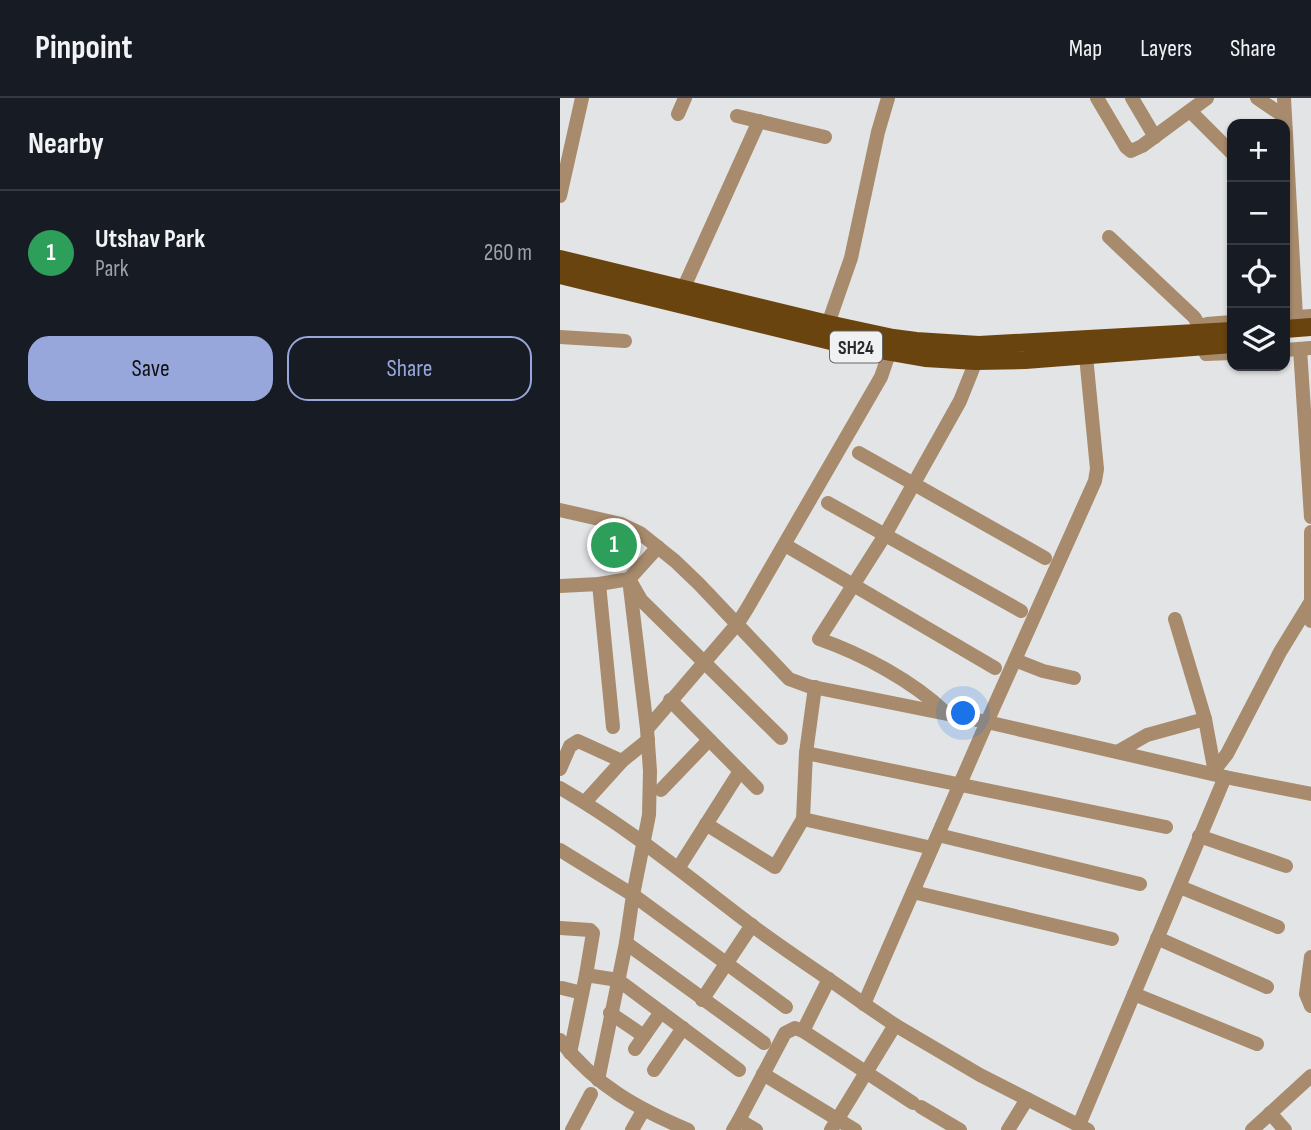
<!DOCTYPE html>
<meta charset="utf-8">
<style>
:root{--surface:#171b24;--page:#20242c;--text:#f1f3f6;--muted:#9ea1a6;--line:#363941;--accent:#98a7db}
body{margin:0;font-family:"Sofia Sans Condensed",sans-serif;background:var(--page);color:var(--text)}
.controls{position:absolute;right:21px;top:21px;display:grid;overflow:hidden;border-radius:14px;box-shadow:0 2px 5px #0004}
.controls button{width:63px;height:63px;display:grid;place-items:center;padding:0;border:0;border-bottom:2px solid var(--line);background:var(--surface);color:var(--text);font:35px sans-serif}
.you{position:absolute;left:404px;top:616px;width:24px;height:24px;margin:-18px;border:5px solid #fff;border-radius:50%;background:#1a73e8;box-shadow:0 0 0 10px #1a73e833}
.badge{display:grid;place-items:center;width:46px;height:46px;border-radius:50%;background:var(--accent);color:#fff;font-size:23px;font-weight:700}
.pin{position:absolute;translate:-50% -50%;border:4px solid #fff;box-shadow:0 2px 7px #0006}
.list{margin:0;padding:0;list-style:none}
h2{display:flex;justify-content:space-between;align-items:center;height:91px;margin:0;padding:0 28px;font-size:30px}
h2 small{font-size:23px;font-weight:400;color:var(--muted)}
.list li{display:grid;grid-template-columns:46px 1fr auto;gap:21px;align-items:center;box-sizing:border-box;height:126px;padding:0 28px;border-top:2px solid var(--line)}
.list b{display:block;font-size:26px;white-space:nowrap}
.list p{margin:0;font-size:23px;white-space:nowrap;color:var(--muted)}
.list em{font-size:23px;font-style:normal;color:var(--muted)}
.actions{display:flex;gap:14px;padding:21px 28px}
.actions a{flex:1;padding:16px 0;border:2px solid var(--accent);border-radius:21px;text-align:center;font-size:24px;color:var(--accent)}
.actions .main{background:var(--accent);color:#111}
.icon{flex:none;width:38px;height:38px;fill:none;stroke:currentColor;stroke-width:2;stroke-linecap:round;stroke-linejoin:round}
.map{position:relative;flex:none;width:751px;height:1032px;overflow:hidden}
header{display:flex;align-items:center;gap:42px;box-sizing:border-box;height:98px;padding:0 35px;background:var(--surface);border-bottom:2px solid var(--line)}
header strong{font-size:33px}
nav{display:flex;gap:38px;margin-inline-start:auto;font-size:24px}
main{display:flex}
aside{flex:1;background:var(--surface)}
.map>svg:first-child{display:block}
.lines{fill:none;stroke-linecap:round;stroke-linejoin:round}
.minor{stroke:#a78b6c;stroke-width:14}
.major{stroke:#6a440e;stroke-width:18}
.labels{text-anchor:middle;stroke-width:7;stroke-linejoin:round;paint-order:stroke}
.shield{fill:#f0f1f3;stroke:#656666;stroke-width:2}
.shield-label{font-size:19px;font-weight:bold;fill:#292a2a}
</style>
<header>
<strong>Pinpoint</strong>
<nav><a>Map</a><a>Layers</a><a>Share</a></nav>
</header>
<main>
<aside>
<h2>Nearby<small></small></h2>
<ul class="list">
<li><span class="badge" style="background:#2e9e5b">1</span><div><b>Utshav Park</b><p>Park</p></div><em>260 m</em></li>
</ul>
<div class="actions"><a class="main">Save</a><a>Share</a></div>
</aside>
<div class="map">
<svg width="751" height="1032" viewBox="0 0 751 1032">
<rect width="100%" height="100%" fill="#e3e4e6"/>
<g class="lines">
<g class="minor">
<path d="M537,0L566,49L571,53L582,48L647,0"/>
<path d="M572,0L595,39"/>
<path d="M697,0L725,19"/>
<path d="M724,0L736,219"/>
<path d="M630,13L672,55"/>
<path d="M118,16L125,0"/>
<path d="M177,18L265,39"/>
<path d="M0,98L22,0"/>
<path d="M549,139L634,219L639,227"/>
<path d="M124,189L199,23"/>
<path d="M725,220L751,218"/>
<path d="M268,226L291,160L318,34L328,0"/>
<path d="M647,226L672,224"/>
<path d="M0,239L65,243"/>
<path d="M740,251L751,419"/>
<path d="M725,252L751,250"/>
<path d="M646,256L672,255"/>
<path d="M526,258L537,371L535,383L427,624L665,679L751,696"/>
<path d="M299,355L485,460"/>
<path d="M268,405L461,513"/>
<path d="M0,412L61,426L80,435L115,463L139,486L229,581L248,588L427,624L304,906C267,879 227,854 190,826C128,779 68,729 0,690"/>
<path d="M751,434V523"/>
<path d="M225,447L435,570"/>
<path d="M39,486L53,629"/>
<path d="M0,488L39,486L69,481L81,502L221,640"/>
<path d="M615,521L645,621L655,675"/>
<path d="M455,562L483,573L514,580"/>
<path d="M110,602L197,690"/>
<path d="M386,615C353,583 302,556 259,541L325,437L400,303L416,263"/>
<path d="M87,631L69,481L98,449"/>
<path d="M559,653L587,637L645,621"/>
<path d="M246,655L606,729"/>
<path d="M656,670L667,656L720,554L750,505"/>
<path d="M0,671L10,648L18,643L62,663"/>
<path d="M101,692L149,642"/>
<path d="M25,704L62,663L88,642"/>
<path d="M243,721L372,750"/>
<path d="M146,726L215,769L243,721L246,655L255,589"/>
<path d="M378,737L580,786"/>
<path d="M639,738L726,768"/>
<path d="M0,752L73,797L226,909"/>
<path d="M119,769L180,673"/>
<path d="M620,789L718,829"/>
<path d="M353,794L552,841"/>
<path d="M0,830L30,832L33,835L26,877"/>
<path d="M597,840L707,889"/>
<path d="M66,845L204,945"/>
<path d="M751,859L746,896L751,908"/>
<path d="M2,890L22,895"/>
<path d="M574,896L697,946"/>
<path d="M142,902L192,827"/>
<path d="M304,906L335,927"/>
<path d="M50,915L84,938L101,914"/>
<path d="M243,933L269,881"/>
<path d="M0,942C35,987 76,1010 128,1032"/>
<path d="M75,951L84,938"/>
<path d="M10,955L26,877L58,882L179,972"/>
<path d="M94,972L123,930"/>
<path d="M203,976L295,1032"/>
<path d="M38,982L66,845L73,797L89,717L90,673L87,631L178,525L188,509L321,279L333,244"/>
<path d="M361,1009L400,1032"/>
<path d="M710,1015L725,1032"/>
<path d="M179,1022L225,935L235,930L243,933L353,1005"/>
<path d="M519,1027L665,679"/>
<path d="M12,1032L31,996"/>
<path d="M72,1032L83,1013"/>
<path d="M173,1032L179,1022L196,1032"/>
<path d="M271,1032L335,927L420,977L528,1032"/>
<path d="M448,1032L467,1001"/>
<path d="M692,1032L751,978"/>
</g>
<g class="major">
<path d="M0,161L268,226L333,240L356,243L419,247L672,233"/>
<path d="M0,177L279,245L365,260L416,263L465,262L672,246"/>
<path d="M725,231L751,229"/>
</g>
</g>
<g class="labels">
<rect class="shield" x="270" y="233.5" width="52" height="31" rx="5"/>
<g class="shield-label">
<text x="296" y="256">SH24</text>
</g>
</g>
</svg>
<div class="controls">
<button>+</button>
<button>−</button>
<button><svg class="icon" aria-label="locate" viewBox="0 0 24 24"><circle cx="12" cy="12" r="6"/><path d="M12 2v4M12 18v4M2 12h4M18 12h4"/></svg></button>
<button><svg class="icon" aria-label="layers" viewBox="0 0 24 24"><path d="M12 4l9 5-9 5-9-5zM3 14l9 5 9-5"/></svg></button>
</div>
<div class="you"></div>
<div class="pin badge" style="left:54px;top:447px;background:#2e9e5b">1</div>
</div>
</main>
